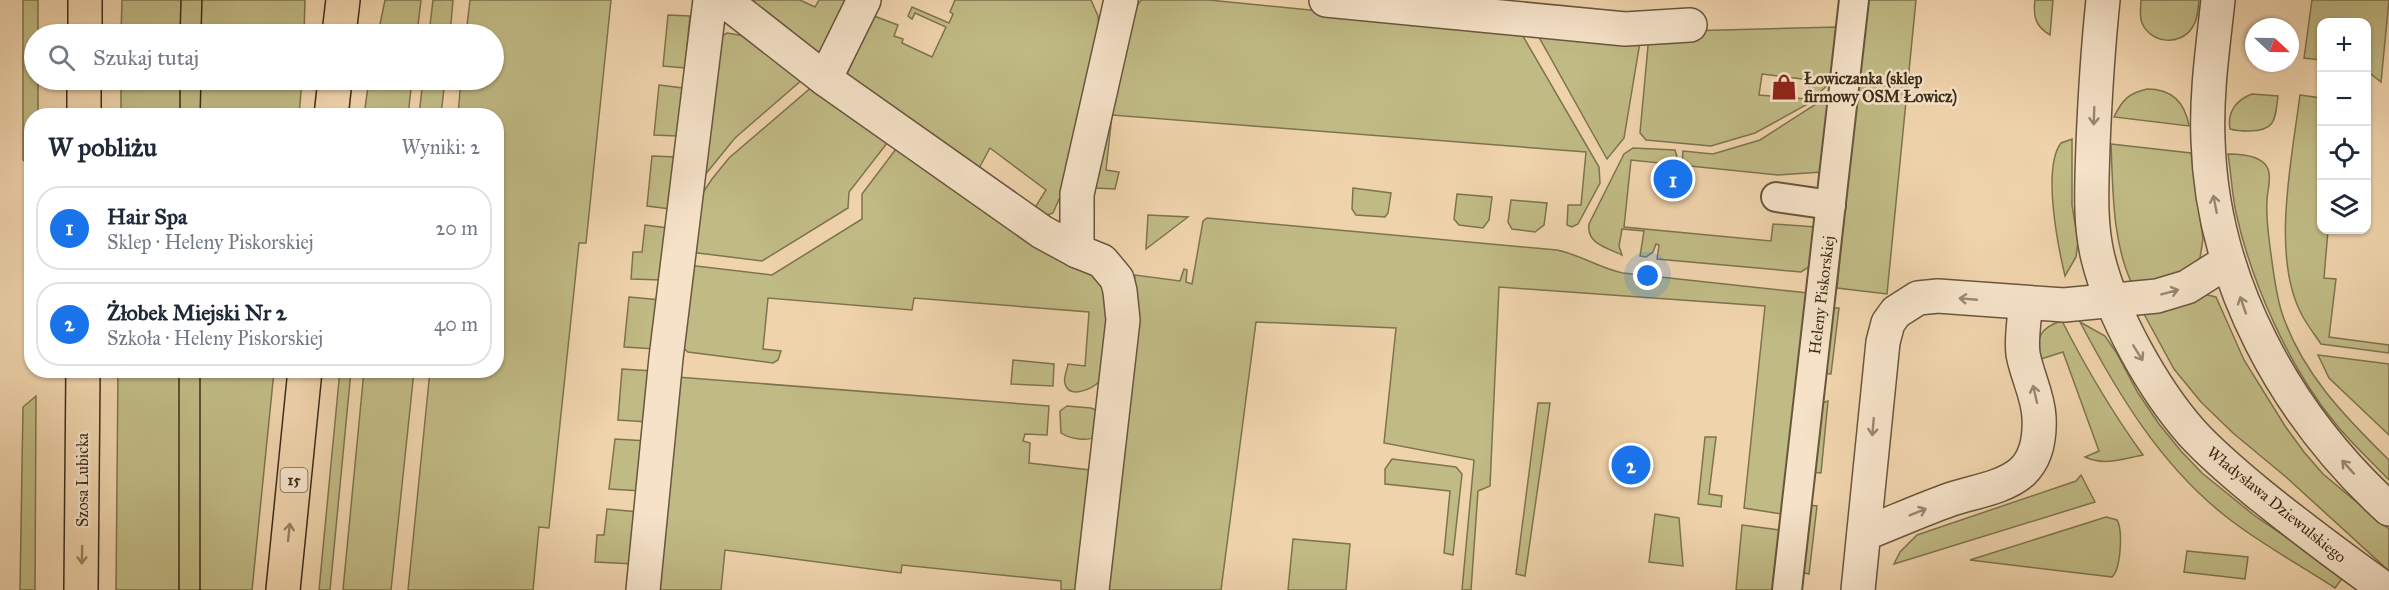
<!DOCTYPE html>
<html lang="pl">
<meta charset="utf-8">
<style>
:root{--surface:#fff;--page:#f6f6f7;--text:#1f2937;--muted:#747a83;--line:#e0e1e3;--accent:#1a73e8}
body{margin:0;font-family:"IM FELL Great Primer",serif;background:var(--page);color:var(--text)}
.controls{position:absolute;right:18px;top:18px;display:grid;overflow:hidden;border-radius:12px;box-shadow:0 2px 4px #0004}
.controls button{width:54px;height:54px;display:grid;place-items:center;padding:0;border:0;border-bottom:2px solid var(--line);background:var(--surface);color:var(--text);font:30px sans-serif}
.compass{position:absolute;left:2245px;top:18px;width:54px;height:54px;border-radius:50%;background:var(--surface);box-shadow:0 2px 4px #0004;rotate:112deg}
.you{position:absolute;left:1648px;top:276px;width:21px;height:21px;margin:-15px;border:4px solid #fff;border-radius:50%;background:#1a73e8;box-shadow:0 0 0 9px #1a73e833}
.badge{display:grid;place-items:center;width:39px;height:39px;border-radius:50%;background:var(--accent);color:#fff;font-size:20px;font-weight:700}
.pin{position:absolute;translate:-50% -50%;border:3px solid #fff;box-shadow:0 2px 6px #0006}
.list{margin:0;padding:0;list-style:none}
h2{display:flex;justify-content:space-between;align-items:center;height:78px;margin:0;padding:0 24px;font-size:26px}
h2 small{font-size:20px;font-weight:400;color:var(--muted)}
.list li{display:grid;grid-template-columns:39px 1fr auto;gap:18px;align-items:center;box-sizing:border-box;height:84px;margin:0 12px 12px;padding:0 12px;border:2px solid var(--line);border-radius:24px}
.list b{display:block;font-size:22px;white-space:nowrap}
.list p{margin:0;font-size:20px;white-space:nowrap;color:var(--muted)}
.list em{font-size:20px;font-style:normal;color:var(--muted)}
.icon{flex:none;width:33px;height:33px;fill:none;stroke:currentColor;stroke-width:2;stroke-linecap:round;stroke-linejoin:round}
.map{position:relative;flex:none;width:2389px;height:590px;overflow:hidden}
.search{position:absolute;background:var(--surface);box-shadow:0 2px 4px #0004;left:24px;top:24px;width:480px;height:66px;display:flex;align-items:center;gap:15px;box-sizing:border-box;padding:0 21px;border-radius:33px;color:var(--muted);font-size:22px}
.panel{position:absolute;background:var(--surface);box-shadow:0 2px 4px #0004;left:24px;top:108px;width:480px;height:270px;border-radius:24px}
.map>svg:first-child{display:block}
.green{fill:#c0ba84;stroke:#7e734e;stroke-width:1.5;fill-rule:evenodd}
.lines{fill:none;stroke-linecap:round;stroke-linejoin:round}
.pedestrian-casing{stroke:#69563d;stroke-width:32}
.minor-casing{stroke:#69563d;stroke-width:36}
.tertiary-casing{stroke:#69563d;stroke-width:36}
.primary-casing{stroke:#3c2c18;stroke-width:36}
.pedestrian{stroke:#f5e2c8;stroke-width:28}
.minor{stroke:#f5e2c8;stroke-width:33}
.tertiary{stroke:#f5e2c8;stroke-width:33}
.primary{stroke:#efd3ab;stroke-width:33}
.tram{stroke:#3c2c18;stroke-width:1.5}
.oneway{stroke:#988770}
.oneway2{stroke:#968062}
.labels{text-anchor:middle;stroke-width:5;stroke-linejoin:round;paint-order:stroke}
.shield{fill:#f5e2c8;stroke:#74634d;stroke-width:1.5}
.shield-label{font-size:15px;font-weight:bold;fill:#3c2c18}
.poi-label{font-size:16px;font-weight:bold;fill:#3c2c18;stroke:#f5e2c8;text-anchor:start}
.street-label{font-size:16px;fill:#3c2c18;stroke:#f5e2c8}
</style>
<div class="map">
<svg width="2389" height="590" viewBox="0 0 2389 590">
<rect width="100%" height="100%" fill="#efd3ab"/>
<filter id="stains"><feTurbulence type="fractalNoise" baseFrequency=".00333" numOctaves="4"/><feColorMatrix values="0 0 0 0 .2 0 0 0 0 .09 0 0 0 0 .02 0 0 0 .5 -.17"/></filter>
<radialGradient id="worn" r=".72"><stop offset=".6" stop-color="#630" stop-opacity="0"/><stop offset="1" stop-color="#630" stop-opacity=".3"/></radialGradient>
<g class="green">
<path d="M23,0H38V34H34V80H38V115L32,116L31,168L23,160Z"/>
<path d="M122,0H305L304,34H121Z"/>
<path d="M385,0H421L417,34H378Z"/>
<path d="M433,0H453L450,34H429Z"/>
<path d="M470,0H611L586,243H579L549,528L539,527L533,590H408L430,371L496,370V116L458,115L461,80H494V34H466Z"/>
<path d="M740,0H800L815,7L819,0H850L821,57Z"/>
<path d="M955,0H1091L1098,16L1099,29L1064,188L1053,213L1043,217L1031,214L1046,190L990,148L977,172L847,74L874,16L898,25L894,36L903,39L902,43L932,57L946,27L915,13L912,19L908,16L912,7L949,23L953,14L950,12Z"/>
<path d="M1141,0H1209L1520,31L1599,167L1600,183L1578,224L1572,227L1567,225L1568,205H1581L1586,152L1112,115L1106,170L1119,172L1115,189L1095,188L1130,15Z"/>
<path d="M1866,0H1916L1887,294L1837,288Z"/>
<path d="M2035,0H2053L2050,35C2035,26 2033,16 2035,0Z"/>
<path d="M2141,0H2199C2198,9 2198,20 2192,28C2180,46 2151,44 2142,23C2139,16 2141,8 2141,0Z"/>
<path d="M2312,0H2389L2381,82L2367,71L2366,22H2322L2321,60L2304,58Z"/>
<path d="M668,15L690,16L685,68L663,66Z"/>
<path d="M1837,27L1831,82L1806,105L1755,133L1711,146L1646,140L1640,133L1649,35L1683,31ZM1762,74L1810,80L1807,99L1759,95Z"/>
<path d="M1535,30L1641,36L1624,138L1607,159Z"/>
<path d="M727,33L745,36L803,79L735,138L695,187L720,37Z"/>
<path d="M121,80H302L299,115H121Z"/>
<path d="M369,80H412L408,115H364Z"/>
<path d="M423,80H445L441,115H419Z"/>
<path d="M659,85L683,88L677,136L654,135Z"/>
<path d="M813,86L888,142L849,192L848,208L762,261L690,252L696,203L712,179L729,158Z"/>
<path d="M2147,89C2172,89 2185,102 2189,126L2114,117C2122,100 2129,93 2147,89Z"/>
<path d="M2252,94L2278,96C2275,119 2276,131 2249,131C2243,131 2237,131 2230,129C2227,112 2236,100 2252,94Z"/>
<path d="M1830,95L1822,172L1778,175L1631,160L1624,227L1771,241L1773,224L1816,227L1812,265L1801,272L1657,259L1659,245L1656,244L1653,252L1646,257L1640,256L1644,231L1622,229L1619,246L1622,255C1608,248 1586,244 1589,224L1624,154L1633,148L1675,150L1679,164L1682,165L1683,151L1713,154L1760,140Z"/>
<path d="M2300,95L2321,98L2322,230H2328L2324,278L2336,279L2329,337L2389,345V353L2321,344C2315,335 2308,326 2303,317C2270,259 2292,158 2300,95Z"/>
<path d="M2072,139V205L2078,242L2076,257L2065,276C2058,246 2042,168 2061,143Z"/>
<path d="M2111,144L2191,153L2203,239L2200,258L2186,277L2132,284C2112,241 2113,190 2111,144Z"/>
<path d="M896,149L1050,253L1096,269L1113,314L1100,381C1093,388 1070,400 1065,384C1063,379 1067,370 1068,364L1085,366L1089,312L914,298L912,310L768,298L763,349L781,351L778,360L773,363L688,352L681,346L688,265L772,275L862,219V194Z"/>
<path d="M2228,154C2241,154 2263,156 2268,169C2272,179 2267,191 2267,201C2266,216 2268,232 2270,247C2273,268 2275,289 2281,310C2300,371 2345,417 2389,460V480C2371,461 2352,444 2335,423C2289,367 2252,284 2236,213C2232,194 2231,173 2228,154Z"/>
<path d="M652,156L676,157L670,209L647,206Z"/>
<path d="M1353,188L1391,193L1388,213L1385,217L1356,215L1352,209Z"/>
<path d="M1457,194L1492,197L1489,220L1483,228L1459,225L1454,219Z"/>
<path d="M1511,200L1547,203L1544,225L1535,232L1512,229L1508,222Z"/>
<path d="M1148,215L1188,217L1146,249Z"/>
<path d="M1207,218L1557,250C1581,255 1599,268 1623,273L1808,293L1781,514L1744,508L1765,306L1499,287L1490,486L1478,491L1471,590H1462L1474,460L1384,443L1396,328L1256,322L1221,590H1105L1135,275L1180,281L1184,269L1187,270L1186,282L1192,284L1203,221Z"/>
<path d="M645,225L668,228L662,280L631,279L633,252H642Z"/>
<path d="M2203,294L2216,297L2244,360L2285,426L2304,452L2323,474L2389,529V571L2286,477L2233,433L2201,402L2174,369L2144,314Z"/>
<path d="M629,297L661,300L656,349L624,347Z"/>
<path d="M1830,308H1839L1831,374L1821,373Z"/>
<path d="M2062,321C2086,368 2112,412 2143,455C2122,459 2104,466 2085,457L2099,451L2063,352L2038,360C2036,338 2040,327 2062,321Z"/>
<path d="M2080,322L2105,336L2116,352L2138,393L2159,424L2181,451L2202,473L2255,516L2344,576L2335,588C2300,565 2256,541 2224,515C2160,464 2118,394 2080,322Z"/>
<path d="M2318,355L2389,364V435L2329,378Z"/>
<path d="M1013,360L1054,364L1053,386L1011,384Z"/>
<path d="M622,369L653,371L649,422L618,420Z"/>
<path d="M340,370L351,371L330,590H319Z"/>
<path d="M118,371H274L252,590H116Z"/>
<path d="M364,371H414L391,590H343Z"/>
<path d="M677,377L1049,406L1047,435L1025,434L1023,441L1030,443L1029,463L1090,470L1082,590H1061V581L902,565L901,573L725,550L721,590H656Z"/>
<path d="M36,396L35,590H20L23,407Z"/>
<path d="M1828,401L1821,473L1811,472L1818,404Z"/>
<path d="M1538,403H1550L1525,576L1516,574Z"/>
<path d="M1067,406L1091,408L1096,410L1097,436C1088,442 1070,439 1061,433L1060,411Z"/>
<path d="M1705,437H1716L1709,494L1722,496L1721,507L1698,504Z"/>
<path d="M615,439L647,441L642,491L609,489Z"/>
<path d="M1392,459L1456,467L1462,474L1453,555L1444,553L1450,491L1385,484V469Z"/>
<path d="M2081,475L2095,502L1894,564L1900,552L1917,535L2076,481Z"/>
<path d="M1808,505L1817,506L1809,574L1800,572Z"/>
<path d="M607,509L639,512L634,564L595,562L597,535H604Z"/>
<path d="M1655,514L1679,518L1683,566L1649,562Z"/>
<path d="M2106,517L2117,520C2123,530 2121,569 2112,577L1970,560Z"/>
<path d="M1742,525L1779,530L1772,590H1736Z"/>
<path d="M1293,539L1350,544L1346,590H1288Z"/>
<path d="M2187,551L2248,557L2245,579L2184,572Z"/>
</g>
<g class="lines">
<g class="pedestrian-casing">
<g id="pedestrian">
<path d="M1776,197L1831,205"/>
<path d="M1787,590L1854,0"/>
</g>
</g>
<g class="minor-casing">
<g id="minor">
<path d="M724,0L825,79L1042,232L1077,251L1102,261L1117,279L1120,291L1123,320L1092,590"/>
<path d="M1326,0L1625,29L1690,25"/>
<path d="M825,79L864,0"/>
<path d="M1077,251V194L1121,0"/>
<path d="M1864,534C1892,523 1921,510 1949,500C1972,492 2004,488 2022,472C2037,458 2040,437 2039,417C2038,395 2027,376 2023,354C2021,338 2024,321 2026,304"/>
<path d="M643,590L666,358L710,0"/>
<path d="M1858,590L1883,342L1888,323L1896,312L1918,298L1938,296L2064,305L2157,296L2187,287L2228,261"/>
</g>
</g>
<g class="tertiary-casing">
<g id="tertiary">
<path d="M2103,0C2098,48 2095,96 2093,145C2092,182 2089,222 2098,258C2112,315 2153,389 2192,433C2212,455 2236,475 2259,494C2300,527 2343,559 2386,590"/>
<path d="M2218,0C2213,47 2206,93 2208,140C2212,282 2286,415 2389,509"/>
</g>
</g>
<g class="primary-casing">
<g id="primary">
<path d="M85,34V0"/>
<path d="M339,34L343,0"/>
<path d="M84,116V80"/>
<path d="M331,116L335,80"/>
<path d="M81,590L83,370"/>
<path d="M283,590L305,370"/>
</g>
</g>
<use href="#pedestrian" class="pedestrian"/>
<use href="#minor" class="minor"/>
<use href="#tertiary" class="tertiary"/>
<use href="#primary" class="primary"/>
<g class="tram">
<path d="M180,34L181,0"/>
<path d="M201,34L202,0"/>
<path d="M180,116V80"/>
<path d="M200,116L201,80"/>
<path d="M179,370V590"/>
<path d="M200,370V590"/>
</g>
</g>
<defs><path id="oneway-shaft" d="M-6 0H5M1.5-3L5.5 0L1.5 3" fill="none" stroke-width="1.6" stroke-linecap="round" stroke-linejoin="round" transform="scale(1.5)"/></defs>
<g class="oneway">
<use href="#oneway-shaft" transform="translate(2094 116) rotate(92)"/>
<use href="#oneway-shaft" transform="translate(2215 204) rotate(-101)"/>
<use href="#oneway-shaft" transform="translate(2170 292) rotate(-15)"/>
<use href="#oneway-shaft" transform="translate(1968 299) rotate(-175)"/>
<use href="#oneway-shaft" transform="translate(2243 305) rotate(-109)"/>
<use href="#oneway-shaft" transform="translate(2138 353) rotate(58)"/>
<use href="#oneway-shaft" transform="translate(2035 394) rotate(-103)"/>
<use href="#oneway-shaft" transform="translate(1873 427) rotate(95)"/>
<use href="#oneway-shaft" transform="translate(2348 467) rotate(-132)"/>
<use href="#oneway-shaft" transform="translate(1918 512) rotate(-22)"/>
</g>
<g class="oneway2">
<use href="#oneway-shaft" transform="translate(289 532) rotate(-84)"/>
<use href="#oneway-shaft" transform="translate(82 555) rotate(91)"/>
</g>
<defs>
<g id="shop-bare" transform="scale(2.07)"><path d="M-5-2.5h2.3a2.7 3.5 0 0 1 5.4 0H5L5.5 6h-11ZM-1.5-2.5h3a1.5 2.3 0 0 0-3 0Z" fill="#8f2418" stroke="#f5e2c8" stroke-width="2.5" paint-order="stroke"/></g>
</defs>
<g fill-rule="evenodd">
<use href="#shop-bare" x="1784" y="87"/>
</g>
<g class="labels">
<rect class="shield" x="280.5" y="468" width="27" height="24" rx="4.5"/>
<g class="shield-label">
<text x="294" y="485">15</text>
</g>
<g class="poi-label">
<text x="1804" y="84">Łowiczanka (sklep<tspan x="1804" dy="18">firmowy OSM Łowicz)</tspan></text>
</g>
<g class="street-label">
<text transform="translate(1821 295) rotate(-83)" y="6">Heleny Piskorskiej</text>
<text transform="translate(82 480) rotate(-90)" y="6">Szosa Lubicka</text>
<text transform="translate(2277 504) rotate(39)" y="6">Władysława Dziewulskiego</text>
</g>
</g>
<rect width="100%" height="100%" filter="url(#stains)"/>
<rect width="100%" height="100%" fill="url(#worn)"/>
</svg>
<div class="controls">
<button>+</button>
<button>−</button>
<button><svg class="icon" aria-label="locate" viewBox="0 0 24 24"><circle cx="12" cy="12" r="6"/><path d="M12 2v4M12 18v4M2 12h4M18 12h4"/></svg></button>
<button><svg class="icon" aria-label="layers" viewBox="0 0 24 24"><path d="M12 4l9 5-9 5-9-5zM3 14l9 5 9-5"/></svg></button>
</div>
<svg class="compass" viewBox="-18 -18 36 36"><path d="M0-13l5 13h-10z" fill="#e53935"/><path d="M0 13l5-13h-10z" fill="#747a83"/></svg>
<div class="you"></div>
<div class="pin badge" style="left:1673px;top:179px">1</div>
<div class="pin badge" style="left:1631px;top:465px">2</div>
<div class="search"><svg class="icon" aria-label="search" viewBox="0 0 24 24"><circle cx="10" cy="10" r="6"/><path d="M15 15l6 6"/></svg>Szukaj tutaj</div>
<section class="panel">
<h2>W pobliżu<small>Wyniki: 2</small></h2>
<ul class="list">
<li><span class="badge">1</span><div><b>Hair Spa</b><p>Sklep · Heleny Piskorskiej</p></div><em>20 m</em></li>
<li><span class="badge">2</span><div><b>Żłobek Miejski Nr 2</b><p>Szkoła · Heleny Piskorskiej</p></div><em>40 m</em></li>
</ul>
</section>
</div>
